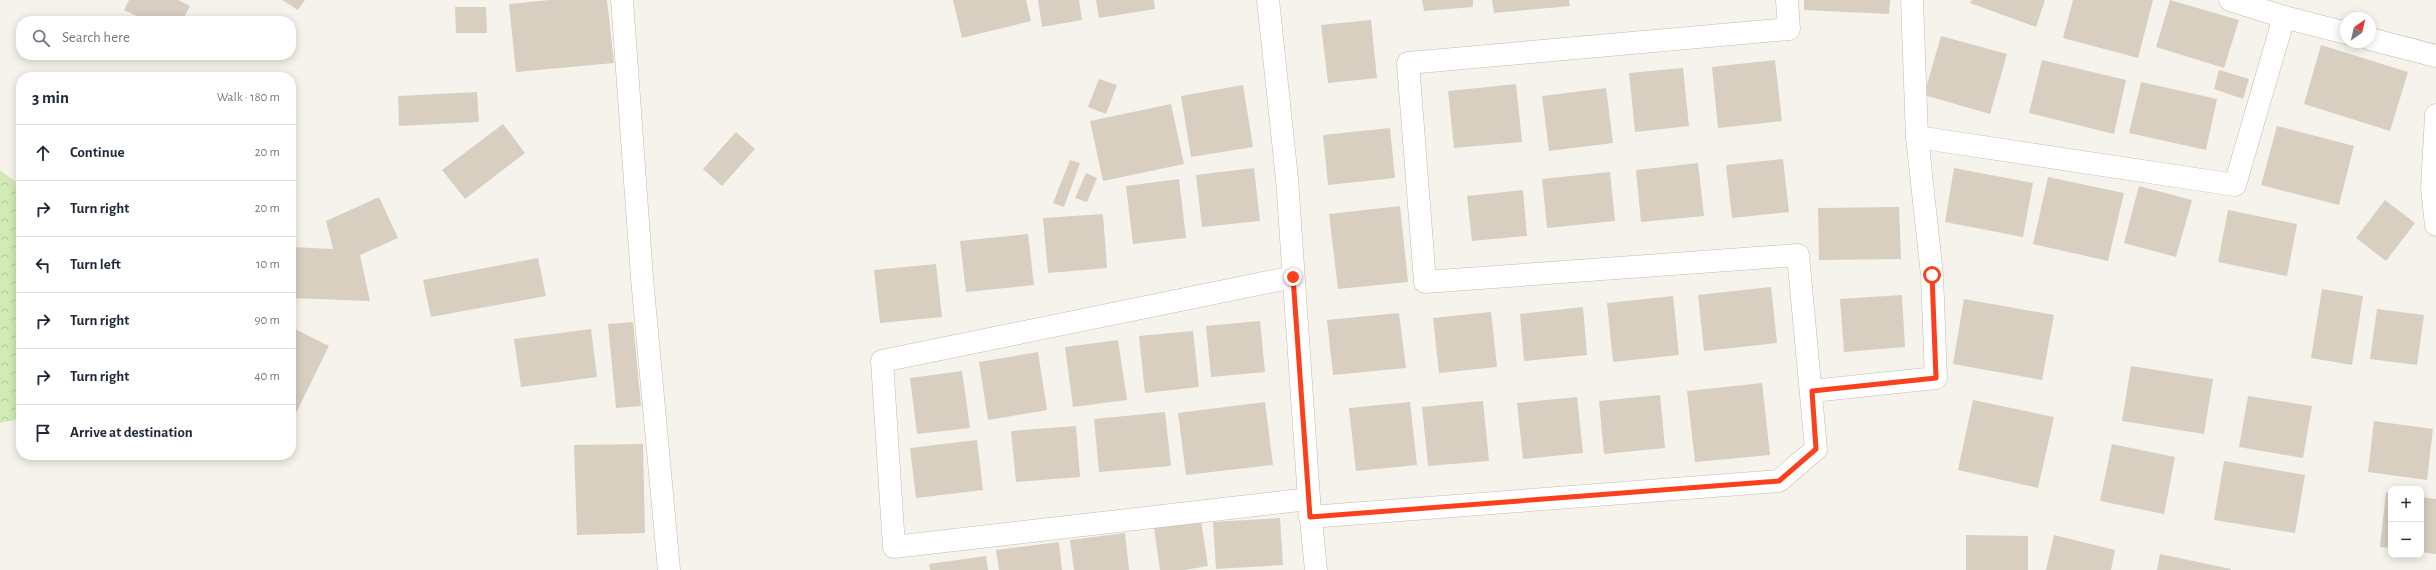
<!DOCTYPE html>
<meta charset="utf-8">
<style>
:root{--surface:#fff;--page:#f6f6f7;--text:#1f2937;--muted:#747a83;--line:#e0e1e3}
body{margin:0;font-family:"Alegreya Sans",sans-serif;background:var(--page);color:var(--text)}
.controls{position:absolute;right:12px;bottom:12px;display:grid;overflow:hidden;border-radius:8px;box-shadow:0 2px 10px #0003}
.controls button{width:36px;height:36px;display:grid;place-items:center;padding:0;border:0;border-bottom:1px solid var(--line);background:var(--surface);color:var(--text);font:20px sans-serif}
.compass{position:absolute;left:2340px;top:12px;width:36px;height:36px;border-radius:50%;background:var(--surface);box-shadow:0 2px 10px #0003;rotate:34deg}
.stop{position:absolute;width:12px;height:12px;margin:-9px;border:3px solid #fc3f1d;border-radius:50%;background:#fff}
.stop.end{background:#fc3f1d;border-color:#fff;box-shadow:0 1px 4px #0008}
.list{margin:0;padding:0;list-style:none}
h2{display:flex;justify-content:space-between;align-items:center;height:52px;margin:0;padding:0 16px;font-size:17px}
h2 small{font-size:13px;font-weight:400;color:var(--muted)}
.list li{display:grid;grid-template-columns:26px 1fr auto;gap:12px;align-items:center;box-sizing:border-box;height:56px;padding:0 16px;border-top:1px solid var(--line)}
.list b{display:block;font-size:15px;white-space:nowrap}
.list em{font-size:13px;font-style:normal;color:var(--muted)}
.icon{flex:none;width:22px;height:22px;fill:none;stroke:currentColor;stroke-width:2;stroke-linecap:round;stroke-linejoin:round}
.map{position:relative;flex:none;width:2436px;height:570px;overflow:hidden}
.search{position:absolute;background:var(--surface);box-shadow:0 2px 10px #0003;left:16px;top:16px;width:280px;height:44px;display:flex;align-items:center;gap:10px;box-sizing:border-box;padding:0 14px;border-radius:16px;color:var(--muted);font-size:15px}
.panel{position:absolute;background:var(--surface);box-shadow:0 2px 10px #0003;left:16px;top:72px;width:280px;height:388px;border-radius:16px}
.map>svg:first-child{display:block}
.forest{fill:url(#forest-crowns)}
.building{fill:#d8cfc1}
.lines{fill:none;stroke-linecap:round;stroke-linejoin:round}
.minor-casing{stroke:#c2bbae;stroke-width:23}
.tertiary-casing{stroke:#c2bbae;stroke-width:23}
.minor{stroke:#fff;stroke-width:22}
.tertiary{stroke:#fff;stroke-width:22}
.route{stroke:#fc3f1d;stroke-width:5}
</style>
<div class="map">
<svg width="2436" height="570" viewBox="0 0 2436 570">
<defs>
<pattern id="forest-crowns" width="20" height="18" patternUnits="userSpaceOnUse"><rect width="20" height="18" fill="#d2eab5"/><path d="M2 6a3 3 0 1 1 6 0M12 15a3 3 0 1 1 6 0" fill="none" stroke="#b6ca9c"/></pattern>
</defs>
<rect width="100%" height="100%" fill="#f6f3ec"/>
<path class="forest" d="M0,170L21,186V409L15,420L0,423Z"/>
<g class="building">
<path d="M129,0H178L190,6L182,21H147L124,10Z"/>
<path d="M282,0H305L298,10Z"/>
<path d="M550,0H607L614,63L516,72L509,4Z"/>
<path d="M953,0H1026L1031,21L962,38Z"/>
<path d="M1038,0H1079L1082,20L1042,27Z"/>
<path d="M1096,0H1154L1155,9L1099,18Z"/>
<path d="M1422,0H1473V7L1424,11Z"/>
<path d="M1492,0H1569L1570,6L1494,13Z"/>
<path d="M1804,0H1890L1889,14L1804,10Z"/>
<path d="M1972,0H2045L2036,27L1970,3Z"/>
<path d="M2073,0H2153L2138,58L2063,38Z"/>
<path d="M2170,0L2239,20L2224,68L2156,47Z"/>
<path d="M455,7H486L487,33H456Z"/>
<path d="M1371,20L1377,78L1328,83L1321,25Z"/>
<path d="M1941,36L2007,54L1990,114L1924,95Z"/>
<path d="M2321,45L2408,72L2390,131L2304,104Z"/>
<path d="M1775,60L1782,121L1718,128L1712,67Z"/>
<path d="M2042,60L2126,80L2114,134L2029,113Z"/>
<path d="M1683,68L1689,126L1635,132L1629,73Z"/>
<path d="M2219,70L2249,79L2243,99L2214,89Z"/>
<path d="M1099,79L1117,85L1106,114L1088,107Z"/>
<path d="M2141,82L2217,99L2206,150L2129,133Z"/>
<path d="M1516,84L1522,142L1454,148L1448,91Z"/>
<path d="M1243,85L1253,147L1191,157L1181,96Z"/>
<path d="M1606,88L1613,143L1549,151L1542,96Z"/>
<path d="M477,92L479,122L399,126L398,96Z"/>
<path d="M1171,104L1184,164L1103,181L1090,121Z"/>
<path d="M503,124L525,153L465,199L442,170Z"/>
<path d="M2277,126L2354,146L2339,205L2261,185Z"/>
<path d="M1390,128L1395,178L1328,185L1323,135Z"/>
<path d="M736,132L755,149L722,186L703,169Z"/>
<path d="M1783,159L1789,212L1732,218L1726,165Z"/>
<path d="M1070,160L1080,163L1064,207L1053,203Z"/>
<path d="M1698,163L1704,216L1641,222L1636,170Z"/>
<path d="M1254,168L1260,221L1202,227L1196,175Z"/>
<path d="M1954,168L2033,183L2023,237L1945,222Z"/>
<path d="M1610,172L1615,221L1547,228L1542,179Z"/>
<path d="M1086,173L1097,178L1087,202L1075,198Z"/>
<path d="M2048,177L2124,193L2108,261L2033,244Z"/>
<path d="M1179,179L1186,238L1133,244L1126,186Z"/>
<path d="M2139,186L2192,200L2176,257L2124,243Z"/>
<path d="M1523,190L1527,236L1472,241L1467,196Z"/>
<path d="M379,197L398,238L360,255L370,301L291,298V247L333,249L326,221Z"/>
<path d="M2385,200L2415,223L2386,261L2356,238Z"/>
<path d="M1400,206L1408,282L1338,289L1329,214Z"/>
<path d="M1899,207L1901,259L1819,260L1818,208Z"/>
<path d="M2228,210L2297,224L2287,276L2218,262Z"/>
<path d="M1103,214L1107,268L1048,273L1043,218Z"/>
<path d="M1028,234L1034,285L966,292L960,241Z"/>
<path d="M538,258L546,296L431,317L423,280Z"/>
<path d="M936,264L942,317L880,323L874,270Z"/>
<path d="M1771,287L1777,343L1704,351L1698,295Z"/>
<path d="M2322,289L2363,296L2352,365L2311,358Z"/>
<path d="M1902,295L1905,347L1844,352L1840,299Z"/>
<path d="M1673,296L1679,355L1613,362L1607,303Z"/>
<path d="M1964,299L2054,315L2042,380L1953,364Z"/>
<path d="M1583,307L1587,355L1524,361L1520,314Z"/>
<path d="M2377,309L2424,315L2417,365L2370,359Z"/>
<path d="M1491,312L1497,367L1439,373L1433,318Z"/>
<path d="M1399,313L1406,368L1333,375L1327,320Z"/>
<path d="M1260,321L1265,372L1211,377L1206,326Z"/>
<path d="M633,322L641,406L616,408L608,324Z"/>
<path d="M291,327L329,346L292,421H291Z"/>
<path d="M591,329L597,377L521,387L514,339Z"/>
<path d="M1193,331L1199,387L1145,393L1139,336Z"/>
<path d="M1118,340L1127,400L1073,407L1065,347Z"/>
<path d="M1038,352L1047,410L988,420L979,362Z"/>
<path d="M2131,366L2213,379L2204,434L2122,421Z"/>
<path d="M962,371L970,428L917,434L910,378Z"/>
<path d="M1762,383L1770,455L1695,462L1687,391Z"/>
<path d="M1660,395L1665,448L1604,454L1599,401Z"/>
<path d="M2248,396L2312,406L2303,458L2239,447Z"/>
<path d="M1577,397L1583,453L1523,459L1517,403Z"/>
<path d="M1973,400L2054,417L2038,488L1958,470Z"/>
<path d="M1483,401L1489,461L1428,466L1422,407Z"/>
<path d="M1265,402L1273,465L1186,475L1178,413Z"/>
<path d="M1410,402L1417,465L1356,471L1349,408Z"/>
<path d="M1165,412L1171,466L1099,472L1094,419Z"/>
<path d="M2374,421L2433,429L2427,480L2368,472Z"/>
<path d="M1076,426L1080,477L1016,482L1011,431Z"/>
<path d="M977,440L983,490L916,498L910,448Z"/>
<path d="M643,444L645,533L577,535L574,445Z"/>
<path d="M2112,444L2175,457L2164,514L2100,501Z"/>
<path d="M2224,461L2305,475L2295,533L2214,520Z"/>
<path d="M2386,492L2391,493V548L2380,547Z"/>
<path d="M2421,497L2436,499V554L2421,552Z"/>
<path d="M1280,518L1283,565L1216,569L1213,522Z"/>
<path d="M1201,521L1208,566L1185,570H1160L1154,528Z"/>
<path d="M1125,533L1129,570H1074L1070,540Z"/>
<path d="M1966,535L2028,536V570H1966Z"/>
<path d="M2054,535L2115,550L2111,570H2046Z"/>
<path d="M1059,542L1062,570H999L996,550Z"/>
<path d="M2160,554L2231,569V570H2157Z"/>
<path d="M986,556L988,570H930L929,564Z"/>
</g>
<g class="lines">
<g class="minor-casing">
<g id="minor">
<path d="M622,0L642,278L669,570"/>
<path d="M1268,0L1287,179L1309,499L1316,570"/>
<path d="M2230,0L2284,17L2346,33"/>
<path d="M2370,39L2436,56"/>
<path d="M1917,137L2235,185L2284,17"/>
<path d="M1293,277L882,361L894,547L1309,499"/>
<path d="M1812,391L1936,378L1932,275L1917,137L1912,0"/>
<path d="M1310,517L1779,481L1816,449L1798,255L1425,282L1408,63L1789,29L1787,0"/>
</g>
</g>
<g class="tertiary-casing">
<path id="tertiary" d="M2436,115L2432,188L2436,225"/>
</g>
<use href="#minor" class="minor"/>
<use href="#tertiary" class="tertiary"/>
</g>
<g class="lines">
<path class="route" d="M1293,277L1310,517L1779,481L1816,449L1812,391L1936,378L1932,275"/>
</g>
</svg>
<div class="controls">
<button>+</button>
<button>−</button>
</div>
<svg class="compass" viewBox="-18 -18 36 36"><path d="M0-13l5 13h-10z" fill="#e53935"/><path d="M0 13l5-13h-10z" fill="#747a83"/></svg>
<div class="stop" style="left:1932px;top:275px"></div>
<div class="stop end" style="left:1293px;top:277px"></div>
<div class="search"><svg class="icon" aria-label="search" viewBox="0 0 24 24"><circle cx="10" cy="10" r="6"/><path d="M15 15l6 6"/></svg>Search here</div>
<section class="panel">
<h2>3 min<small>Walk · 180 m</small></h2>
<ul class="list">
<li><svg class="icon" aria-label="ahead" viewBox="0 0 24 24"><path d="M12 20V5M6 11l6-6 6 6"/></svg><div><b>Continue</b></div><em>20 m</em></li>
<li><svg class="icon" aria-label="right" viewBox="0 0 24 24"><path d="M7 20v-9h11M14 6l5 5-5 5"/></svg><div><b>Turn right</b></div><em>20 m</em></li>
<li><svg class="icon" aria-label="left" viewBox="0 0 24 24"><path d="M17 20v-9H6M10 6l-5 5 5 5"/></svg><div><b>Turn left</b></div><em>10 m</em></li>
<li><svg class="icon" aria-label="right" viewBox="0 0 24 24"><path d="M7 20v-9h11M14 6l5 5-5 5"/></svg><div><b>Turn right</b></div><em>90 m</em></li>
<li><svg class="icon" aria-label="right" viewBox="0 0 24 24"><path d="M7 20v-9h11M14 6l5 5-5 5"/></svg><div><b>Turn right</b></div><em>40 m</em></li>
<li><svg class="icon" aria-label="arrive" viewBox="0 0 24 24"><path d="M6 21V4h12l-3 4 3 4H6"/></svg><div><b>Arrive at destination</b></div></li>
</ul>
</section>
</div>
